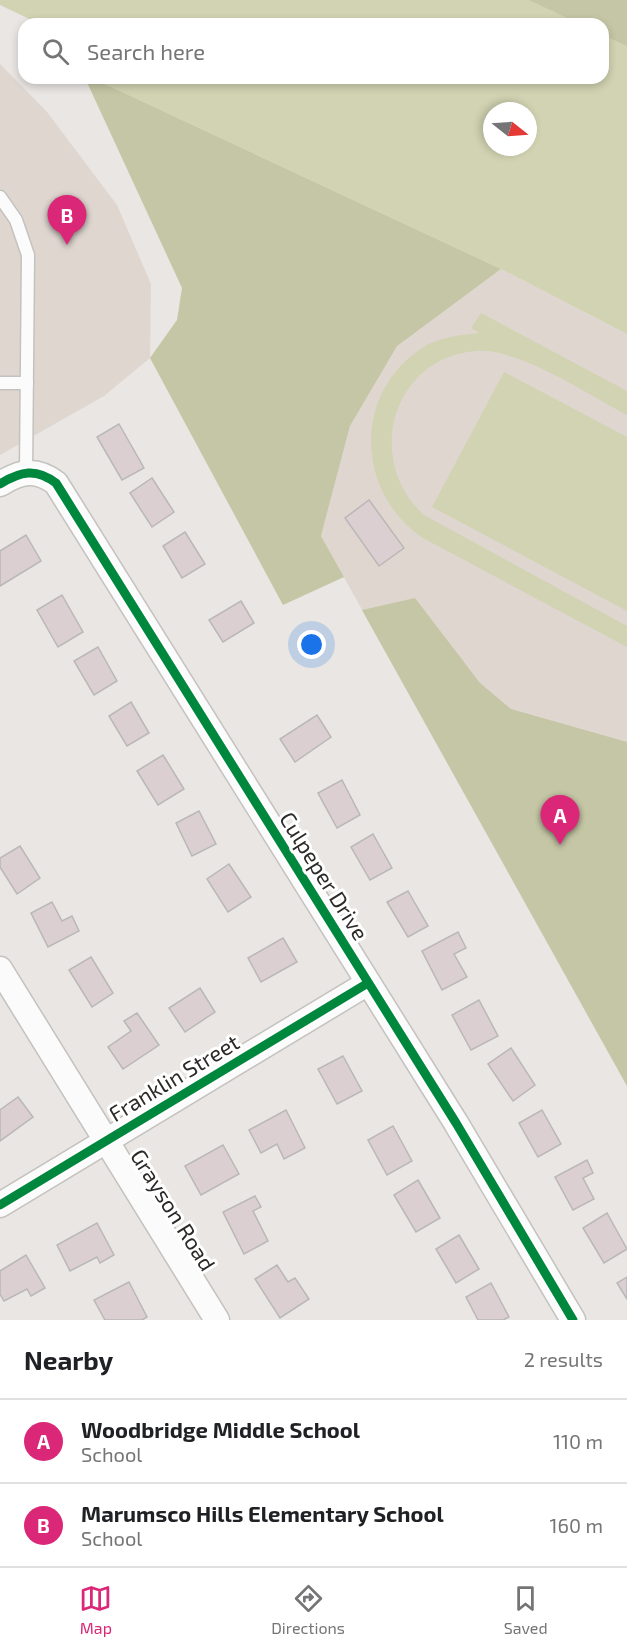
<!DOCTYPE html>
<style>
:root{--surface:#fff;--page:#f2f2f2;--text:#202124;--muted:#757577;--line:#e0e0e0;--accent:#db2777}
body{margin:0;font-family:"Exo 2",sans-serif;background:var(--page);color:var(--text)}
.compass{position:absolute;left:483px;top:102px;width:54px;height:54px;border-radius:50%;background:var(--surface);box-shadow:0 3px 9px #0003;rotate:107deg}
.you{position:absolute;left:312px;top:645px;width:21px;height:21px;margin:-15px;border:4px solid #fff;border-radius:50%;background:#1a73e8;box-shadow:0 0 0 9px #1a73e833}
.badge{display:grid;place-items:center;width:39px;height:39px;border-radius:50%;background:var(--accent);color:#fff;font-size:20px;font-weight:700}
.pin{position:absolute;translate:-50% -50px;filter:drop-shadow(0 2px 3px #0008)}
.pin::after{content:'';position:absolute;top:32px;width:21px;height:18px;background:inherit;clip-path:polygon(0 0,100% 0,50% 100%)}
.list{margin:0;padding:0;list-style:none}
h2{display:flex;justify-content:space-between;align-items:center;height:78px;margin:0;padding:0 24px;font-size:26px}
h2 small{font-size:20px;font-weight:400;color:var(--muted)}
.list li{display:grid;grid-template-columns:39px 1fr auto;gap:18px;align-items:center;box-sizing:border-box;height:84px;padding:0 24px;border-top:2px solid var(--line)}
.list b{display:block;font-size:22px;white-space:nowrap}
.list p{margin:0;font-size:20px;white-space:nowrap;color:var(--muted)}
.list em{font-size:20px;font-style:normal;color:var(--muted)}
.icon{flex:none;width:33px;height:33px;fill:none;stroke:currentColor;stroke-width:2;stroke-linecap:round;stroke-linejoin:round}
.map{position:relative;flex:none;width:627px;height:1320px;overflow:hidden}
.search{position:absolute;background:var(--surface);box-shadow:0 3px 9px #0003;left:18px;right:18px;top:18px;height:66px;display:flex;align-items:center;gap:15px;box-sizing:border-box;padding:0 21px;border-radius:18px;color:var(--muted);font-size:22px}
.sheet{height:246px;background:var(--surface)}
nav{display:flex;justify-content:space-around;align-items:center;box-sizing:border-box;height:84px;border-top:2px solid var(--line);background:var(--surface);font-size:16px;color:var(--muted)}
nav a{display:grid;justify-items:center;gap:3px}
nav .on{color:var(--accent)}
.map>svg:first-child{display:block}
.built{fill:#dfd6d0}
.green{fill:#d1d3b2;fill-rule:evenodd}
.forest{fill:#c5c6a5}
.building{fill:#dbcfd2;stroke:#bab8b7;stroke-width:1.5}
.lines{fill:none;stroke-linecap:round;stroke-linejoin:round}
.lane-casing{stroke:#c4c2bf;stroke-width:15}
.street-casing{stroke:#c4c2bf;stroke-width:27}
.lane{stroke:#fcfbfb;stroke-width:12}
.street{stroke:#fcfbfb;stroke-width:24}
.cycleway-casing{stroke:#fff;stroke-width:13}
.cycleway{stroke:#00873e;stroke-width:9}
.labels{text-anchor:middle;stroke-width:6;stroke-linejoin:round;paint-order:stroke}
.street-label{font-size:22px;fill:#2c2a28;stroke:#fff}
</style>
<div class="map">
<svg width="627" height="1320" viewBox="0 0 627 1320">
<rect width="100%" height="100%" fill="#e9e6e3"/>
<g class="built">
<path d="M0,64L47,112L117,205L151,284L150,358L104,396L0,455Z"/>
<path d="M501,269L627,334V1086L321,536L350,426L397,345Z"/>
</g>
<g class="green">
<path d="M0,0H536L586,24H40L0,5Z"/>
<path d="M603,32L627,44V334L501,269L92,78H603ZM492,111H528V147H492Z"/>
<path d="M481,313L627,391V415C589,395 519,348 477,351C393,356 363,460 424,515L627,626V647L423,538C356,493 352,394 422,348C439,337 460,335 479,333L471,328Z"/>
<path d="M504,372L627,437V611L432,507Z"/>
</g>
<g class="forest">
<path d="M529,0H627V46L603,35V24H580Z"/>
<path d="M85,78H92L501,269L397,346L350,426L321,536L344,577L283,605L150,358L177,320L182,288Z"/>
<path d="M415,598L480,683L511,709L627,742V1086L362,610Z"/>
</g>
<g class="building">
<path d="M119,424L144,468L122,480L97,437Z"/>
<path d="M152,478L174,512L152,527L130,493Z"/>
<path d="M369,500L404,548L379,566L345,518Z"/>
<path d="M185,532L205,564L182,578L163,546Z"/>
<path d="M26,535L41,561L0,586V551Z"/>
<path d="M62,595L83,632L58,647L37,610Z"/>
<path d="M241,601L254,623L223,642L209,620Z"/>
<path d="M98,647L117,681L94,695L74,661Z"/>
<path d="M131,702L149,733L127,746L109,716Z"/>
<path d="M317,715L331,737L295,762L280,739Z"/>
<path d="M163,755L184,789L158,805L137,771Z"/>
<path d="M342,780L360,815L337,828L318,793Z"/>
<path d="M199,811L216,844L192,856L176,823Z"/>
<path d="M373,834L392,868L370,880L351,847Z"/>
<path d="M20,846L40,878L17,894L0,867V858Z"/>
<path d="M229,864L251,897L228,912L207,879Z"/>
<path d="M408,891L428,926L408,937L387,902Z"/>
<path d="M52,902L62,921L72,916L79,931L48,947L31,913Z"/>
<path d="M458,932L466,948L454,954L467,977L442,990L422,951Z"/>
<path d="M283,938L297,962L261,982L248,958Z"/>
<path d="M91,957L113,993L92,1007L69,970Z"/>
<path d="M200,988L215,1012L185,1032L169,1008Z"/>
<path d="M479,1000L498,1036L471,1050L452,1015Z"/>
<path d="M137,1013L159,1045L123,1069L108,1047L131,1031L124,1021Z"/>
<path d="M511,1048L535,1085L513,1101L488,1064Z"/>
<path d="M343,1056L362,1091L337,1104L318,1069Z"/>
<path d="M18,1097L33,1117L0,1141V1110Z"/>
<path d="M286,1110L305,1148L284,1159L277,1144L261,1153L249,1130Z"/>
<path d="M542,1110L561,1144L538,1157L519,1123Z"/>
<path d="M393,1126L412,1161L387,1175L368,1140Z"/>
<path d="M223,1145L239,1174L201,1195L185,1166Z"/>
<path d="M587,1160L593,1173L583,1178L594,1199L573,1210L555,1177Z"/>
<path d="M418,1180L440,1218L416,1232L394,1195Z"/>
<path d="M255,1196L261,1207L253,1211L268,1241L244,1254L223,1212Z"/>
<path d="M607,1213L627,1249L604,1263L583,1228Z"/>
<path d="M97,1223L114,1255L100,1263L97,1257L70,1271L57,1245Z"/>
<path d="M459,1235L479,1269L456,1283L436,1249Z"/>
<path d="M26,1255L45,1288L31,1296L27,1289L4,1301L0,1294V1271Z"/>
<path d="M277,1265L288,1282L295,1278L309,1299L280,1318L255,1279Z"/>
<path d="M627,1277V1299L617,1283Z"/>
<path d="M129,1282L147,1317L142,1320H105L94,1300Z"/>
<path d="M491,1283L509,1317L503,1320H478L466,1297Z"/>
</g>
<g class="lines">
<g class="lane-casing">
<g id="lane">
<path d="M0,197L16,220L28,255L26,472"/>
<path d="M0,383H27"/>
</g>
</g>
<g class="street-casing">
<g id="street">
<path d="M0,484C21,471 36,468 56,483L456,1123L573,1320"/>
<path d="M0,969L217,1320"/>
<path d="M0,1205L368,983"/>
</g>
</g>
<use href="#lane" class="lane"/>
<use href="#street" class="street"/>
<g class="cycleway-casing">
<g id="cycleway">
<path d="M0,484C21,471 36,468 56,483L456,1123L573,1320"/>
<path d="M0,1205L368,983"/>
</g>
</g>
<use href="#cycleway" class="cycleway"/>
</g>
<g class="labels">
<g class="street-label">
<text transform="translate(324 876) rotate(58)" y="8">Culpeper Drive</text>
<text transform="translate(174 1078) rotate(-31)" y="8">Franklin Street</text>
<text transform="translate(173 1210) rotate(58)" y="8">Grayson Road</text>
</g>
</g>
</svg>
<svg class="compass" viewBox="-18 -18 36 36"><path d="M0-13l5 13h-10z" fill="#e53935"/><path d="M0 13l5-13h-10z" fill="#757577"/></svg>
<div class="you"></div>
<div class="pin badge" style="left:560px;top:845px">A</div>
<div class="pin badge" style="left:67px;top:245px">B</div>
<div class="search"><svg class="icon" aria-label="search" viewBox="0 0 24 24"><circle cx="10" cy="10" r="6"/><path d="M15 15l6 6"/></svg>Search here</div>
</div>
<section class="sheet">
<h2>Nearby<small>2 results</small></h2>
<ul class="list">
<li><span class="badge">A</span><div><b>Woodbridge Middle School</b><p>School</p></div><em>110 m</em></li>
<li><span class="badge">B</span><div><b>Marumsco Hills Elementary School</b><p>School</p></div><em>160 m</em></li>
</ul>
</section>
<nav>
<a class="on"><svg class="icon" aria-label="map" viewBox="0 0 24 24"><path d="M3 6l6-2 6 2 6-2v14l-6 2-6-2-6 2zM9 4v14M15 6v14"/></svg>Map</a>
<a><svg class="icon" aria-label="directions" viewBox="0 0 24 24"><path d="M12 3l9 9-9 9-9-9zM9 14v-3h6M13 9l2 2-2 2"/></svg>Directions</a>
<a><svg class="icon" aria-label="saved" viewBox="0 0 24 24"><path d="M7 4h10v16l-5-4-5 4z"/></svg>Saved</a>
</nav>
